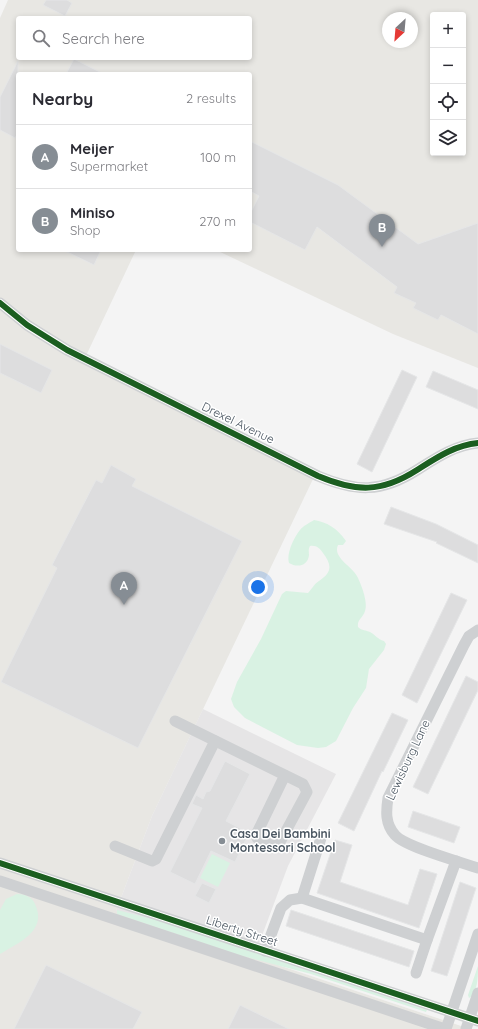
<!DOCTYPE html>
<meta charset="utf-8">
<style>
:root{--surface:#fff;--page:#f7f7f7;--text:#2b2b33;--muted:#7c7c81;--line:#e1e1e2;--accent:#868d94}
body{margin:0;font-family:Quicksand,sans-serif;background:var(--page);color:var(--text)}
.controls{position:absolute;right:12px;top:12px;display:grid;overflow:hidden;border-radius:4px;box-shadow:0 2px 6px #0003}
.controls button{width:36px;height:36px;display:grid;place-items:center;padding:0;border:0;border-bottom:1px solid var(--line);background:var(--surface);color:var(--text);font:20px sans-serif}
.compass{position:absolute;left:382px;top:12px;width:36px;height:36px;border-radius:50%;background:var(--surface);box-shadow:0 2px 6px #0003;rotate:206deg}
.you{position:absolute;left:258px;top:587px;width:14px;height:14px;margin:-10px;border:3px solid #fff;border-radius:50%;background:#1a73e8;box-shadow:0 0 0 6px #1a73e833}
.badge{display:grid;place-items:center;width:26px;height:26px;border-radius:50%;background:var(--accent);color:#fff;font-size:13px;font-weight:700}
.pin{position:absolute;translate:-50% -33px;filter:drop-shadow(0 1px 2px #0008)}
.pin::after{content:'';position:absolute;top:21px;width:14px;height:12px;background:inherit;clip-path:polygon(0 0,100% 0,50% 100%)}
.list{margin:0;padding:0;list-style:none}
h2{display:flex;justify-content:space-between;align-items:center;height:52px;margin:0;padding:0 16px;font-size:17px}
h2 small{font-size:13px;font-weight:400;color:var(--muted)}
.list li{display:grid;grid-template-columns:26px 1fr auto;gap:12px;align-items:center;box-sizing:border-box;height:64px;padding:0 16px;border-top:1px solid var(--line)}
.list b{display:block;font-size:15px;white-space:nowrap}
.list p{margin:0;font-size:13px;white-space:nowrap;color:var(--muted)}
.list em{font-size:13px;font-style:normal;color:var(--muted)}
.icon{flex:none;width:22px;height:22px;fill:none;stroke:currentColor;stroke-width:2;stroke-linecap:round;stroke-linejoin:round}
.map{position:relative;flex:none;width:478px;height:1029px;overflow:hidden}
.search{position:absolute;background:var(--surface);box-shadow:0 2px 6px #0003;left:16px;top:16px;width:236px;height:44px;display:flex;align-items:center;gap:10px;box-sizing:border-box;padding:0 14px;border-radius:4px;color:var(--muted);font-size:15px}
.panel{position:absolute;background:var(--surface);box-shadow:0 2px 6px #0003;left:16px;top:72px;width:236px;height:180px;border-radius:4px}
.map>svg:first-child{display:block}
.commercial{fill:#e8e7e3;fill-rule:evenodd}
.education{fill:#e6e5e6}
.green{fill:#d9f2e3}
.building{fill:#ddddde;stroke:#e5e6e7}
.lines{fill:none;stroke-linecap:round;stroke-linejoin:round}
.minor{stroke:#ced0d2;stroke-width:11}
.cycleway-casing{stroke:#fff;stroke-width:8}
.cycleway{stroke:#1b5e20;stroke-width:6}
.poi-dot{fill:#868d94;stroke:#fff;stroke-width:1.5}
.labels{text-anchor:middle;stroke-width:3;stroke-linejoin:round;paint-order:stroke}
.street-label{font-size:12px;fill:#4a5661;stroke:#fff}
.poi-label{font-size:12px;font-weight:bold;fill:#4a5661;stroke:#fff;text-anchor:start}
</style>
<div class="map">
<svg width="478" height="1029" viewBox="0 0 478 1029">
<rect width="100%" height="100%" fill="#f4f4f4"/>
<path class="commercial" d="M8,0H478V368L393,334L216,250H250V74H18V250H136L84,360L314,477L152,816L116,911L470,1029H0V18ZM433,15H463V153H433ZM18,18H250V58H18ZM388,18H412V42H388Z"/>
<path class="education" d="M203,709L336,774L288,866L254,957L116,911L152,816Z"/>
<g class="green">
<path d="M314,520C327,522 338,529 346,541L343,545H338C332,558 354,567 358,578C362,587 368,602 365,611C363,618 357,619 358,627C362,631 366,630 370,632C376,635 377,639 384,641L386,644L384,650L369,669L366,688L353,708L336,741L326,747L318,748L297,745L245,718L234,707L231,699L237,682L261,639L282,594L286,591L308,593C312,589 314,584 319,581C331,573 333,566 323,553C320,549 317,545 310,546C308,550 309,551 309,555C308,566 297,568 289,563C286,554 294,537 300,530C303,526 309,523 314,520Z"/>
<path d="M212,854L230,863L218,887L200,878Z"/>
<path d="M17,894C25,894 32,897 35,904C48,931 18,943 0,954V910L6,899Z"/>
<path d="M117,910L156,920L427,1010L426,1012L311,974L239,955L123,916L117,914Z"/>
<path d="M478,966C478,975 478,993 469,998L468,995Z"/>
</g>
<g class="building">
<path d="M46,0H67L72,3L65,16L43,5Z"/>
<path d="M74,59L104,74H66Z"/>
<path d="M18,61V133L15,138L0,130V97Z"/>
<path d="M250,141L338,185L418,244L478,223V334L441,315L438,320L413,308L416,303L394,293L397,287L317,227L305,250L250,222V214L259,196L250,191Z"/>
<path d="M63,250H101L94,265Z"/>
<path d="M0,344L52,370L41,393L0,373Z"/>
<path d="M402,370L417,377L372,472L357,464Z"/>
<path d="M433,371L478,390V409L426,387Z"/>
<path d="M111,465L136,479L132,486L242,541L138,748L1,682L57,568L52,565L96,480L102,483Z"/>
<path d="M391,507L436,524L478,545V563L436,543L437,542L384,524Z"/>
<path d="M451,593L467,600L417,703L402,695Z"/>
<path d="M466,676L478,682V690L428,794L413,787Z"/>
<path d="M392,713L408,720L383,772L382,771L354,831L338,823Z"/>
<path d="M225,761L250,774L226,821L249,833L235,862L211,851L195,884L170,872L202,808L192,804L196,795L203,799L206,792L210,791Z"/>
<path d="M413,811L460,827L454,843L408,827Z"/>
<path d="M335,840L352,845L340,882L408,905L420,869L437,874L419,928L317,893Z"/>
<path d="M460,882L476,888L447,976L431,971Z"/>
<path d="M202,883L216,889L209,903L195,896Z"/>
<path d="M291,910L414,951L409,967L286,926Z"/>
<path d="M46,965L142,1012L133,1029H14Z"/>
<path d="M240,1005L289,1029H228Z"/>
</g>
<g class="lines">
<g class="minor">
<path d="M0,303L27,325L67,350L318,476C356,492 381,493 417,470C436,458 455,445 478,443"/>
<path d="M478,630L469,636L464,645L388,798C386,811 385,824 395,835C405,847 461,862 478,868"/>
<path d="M175,721L303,784L307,792L279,844L276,846L271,845L257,838L256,835L285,775"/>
<path d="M115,846L152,861L156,859L215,741"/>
<path d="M0,863L478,1021"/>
<path d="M0,881L445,1029"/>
<path d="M302,898L321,838"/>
<path d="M265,951L281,908L290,900L302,898L427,940L456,861"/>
<path d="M416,973L427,940"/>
<path d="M446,1029L478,934"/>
<path d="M466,1029L478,993"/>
</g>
<g class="cycleway-casing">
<g id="cycleway">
<path d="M0,303L27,325L67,350L318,476C356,492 381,493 417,470C436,458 455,445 478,443"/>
<path d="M0,863L478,1021"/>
</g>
</g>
<use href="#cycleway" class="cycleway"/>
</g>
<circle class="poi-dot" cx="222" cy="841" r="4"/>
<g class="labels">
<g class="street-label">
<text transform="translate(238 423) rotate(26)" y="4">Drexel Avenue</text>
<text transform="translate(408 760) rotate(-65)" y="4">Lewisburg Lane</text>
<text transform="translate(242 931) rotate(18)" y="4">Liberty Street</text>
</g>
<g class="poi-label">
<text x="230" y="838">Casa Dei Bambini<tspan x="230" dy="14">Montessori School</tspan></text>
</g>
</g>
</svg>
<div class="controls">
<button>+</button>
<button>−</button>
<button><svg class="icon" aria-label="locate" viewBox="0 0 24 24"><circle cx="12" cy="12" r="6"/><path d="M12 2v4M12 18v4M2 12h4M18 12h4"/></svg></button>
<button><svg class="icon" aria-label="layers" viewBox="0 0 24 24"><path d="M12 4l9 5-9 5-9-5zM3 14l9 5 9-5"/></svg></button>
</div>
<svg class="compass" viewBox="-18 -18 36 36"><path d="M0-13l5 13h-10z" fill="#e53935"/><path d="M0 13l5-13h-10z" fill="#7c7c81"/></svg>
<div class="you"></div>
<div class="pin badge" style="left:124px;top:605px">A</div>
<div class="pin badge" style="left:382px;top:247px">B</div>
<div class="search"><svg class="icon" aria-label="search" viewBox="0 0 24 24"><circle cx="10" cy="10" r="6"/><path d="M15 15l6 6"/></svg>Search here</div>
<section class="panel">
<h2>Nearby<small>2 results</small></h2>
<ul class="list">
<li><span class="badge">A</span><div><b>Meijer</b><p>Supermarket</p></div><em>100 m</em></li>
<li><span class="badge">B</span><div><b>Miniso</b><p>Shop</p></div><em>270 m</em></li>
</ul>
</section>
</div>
